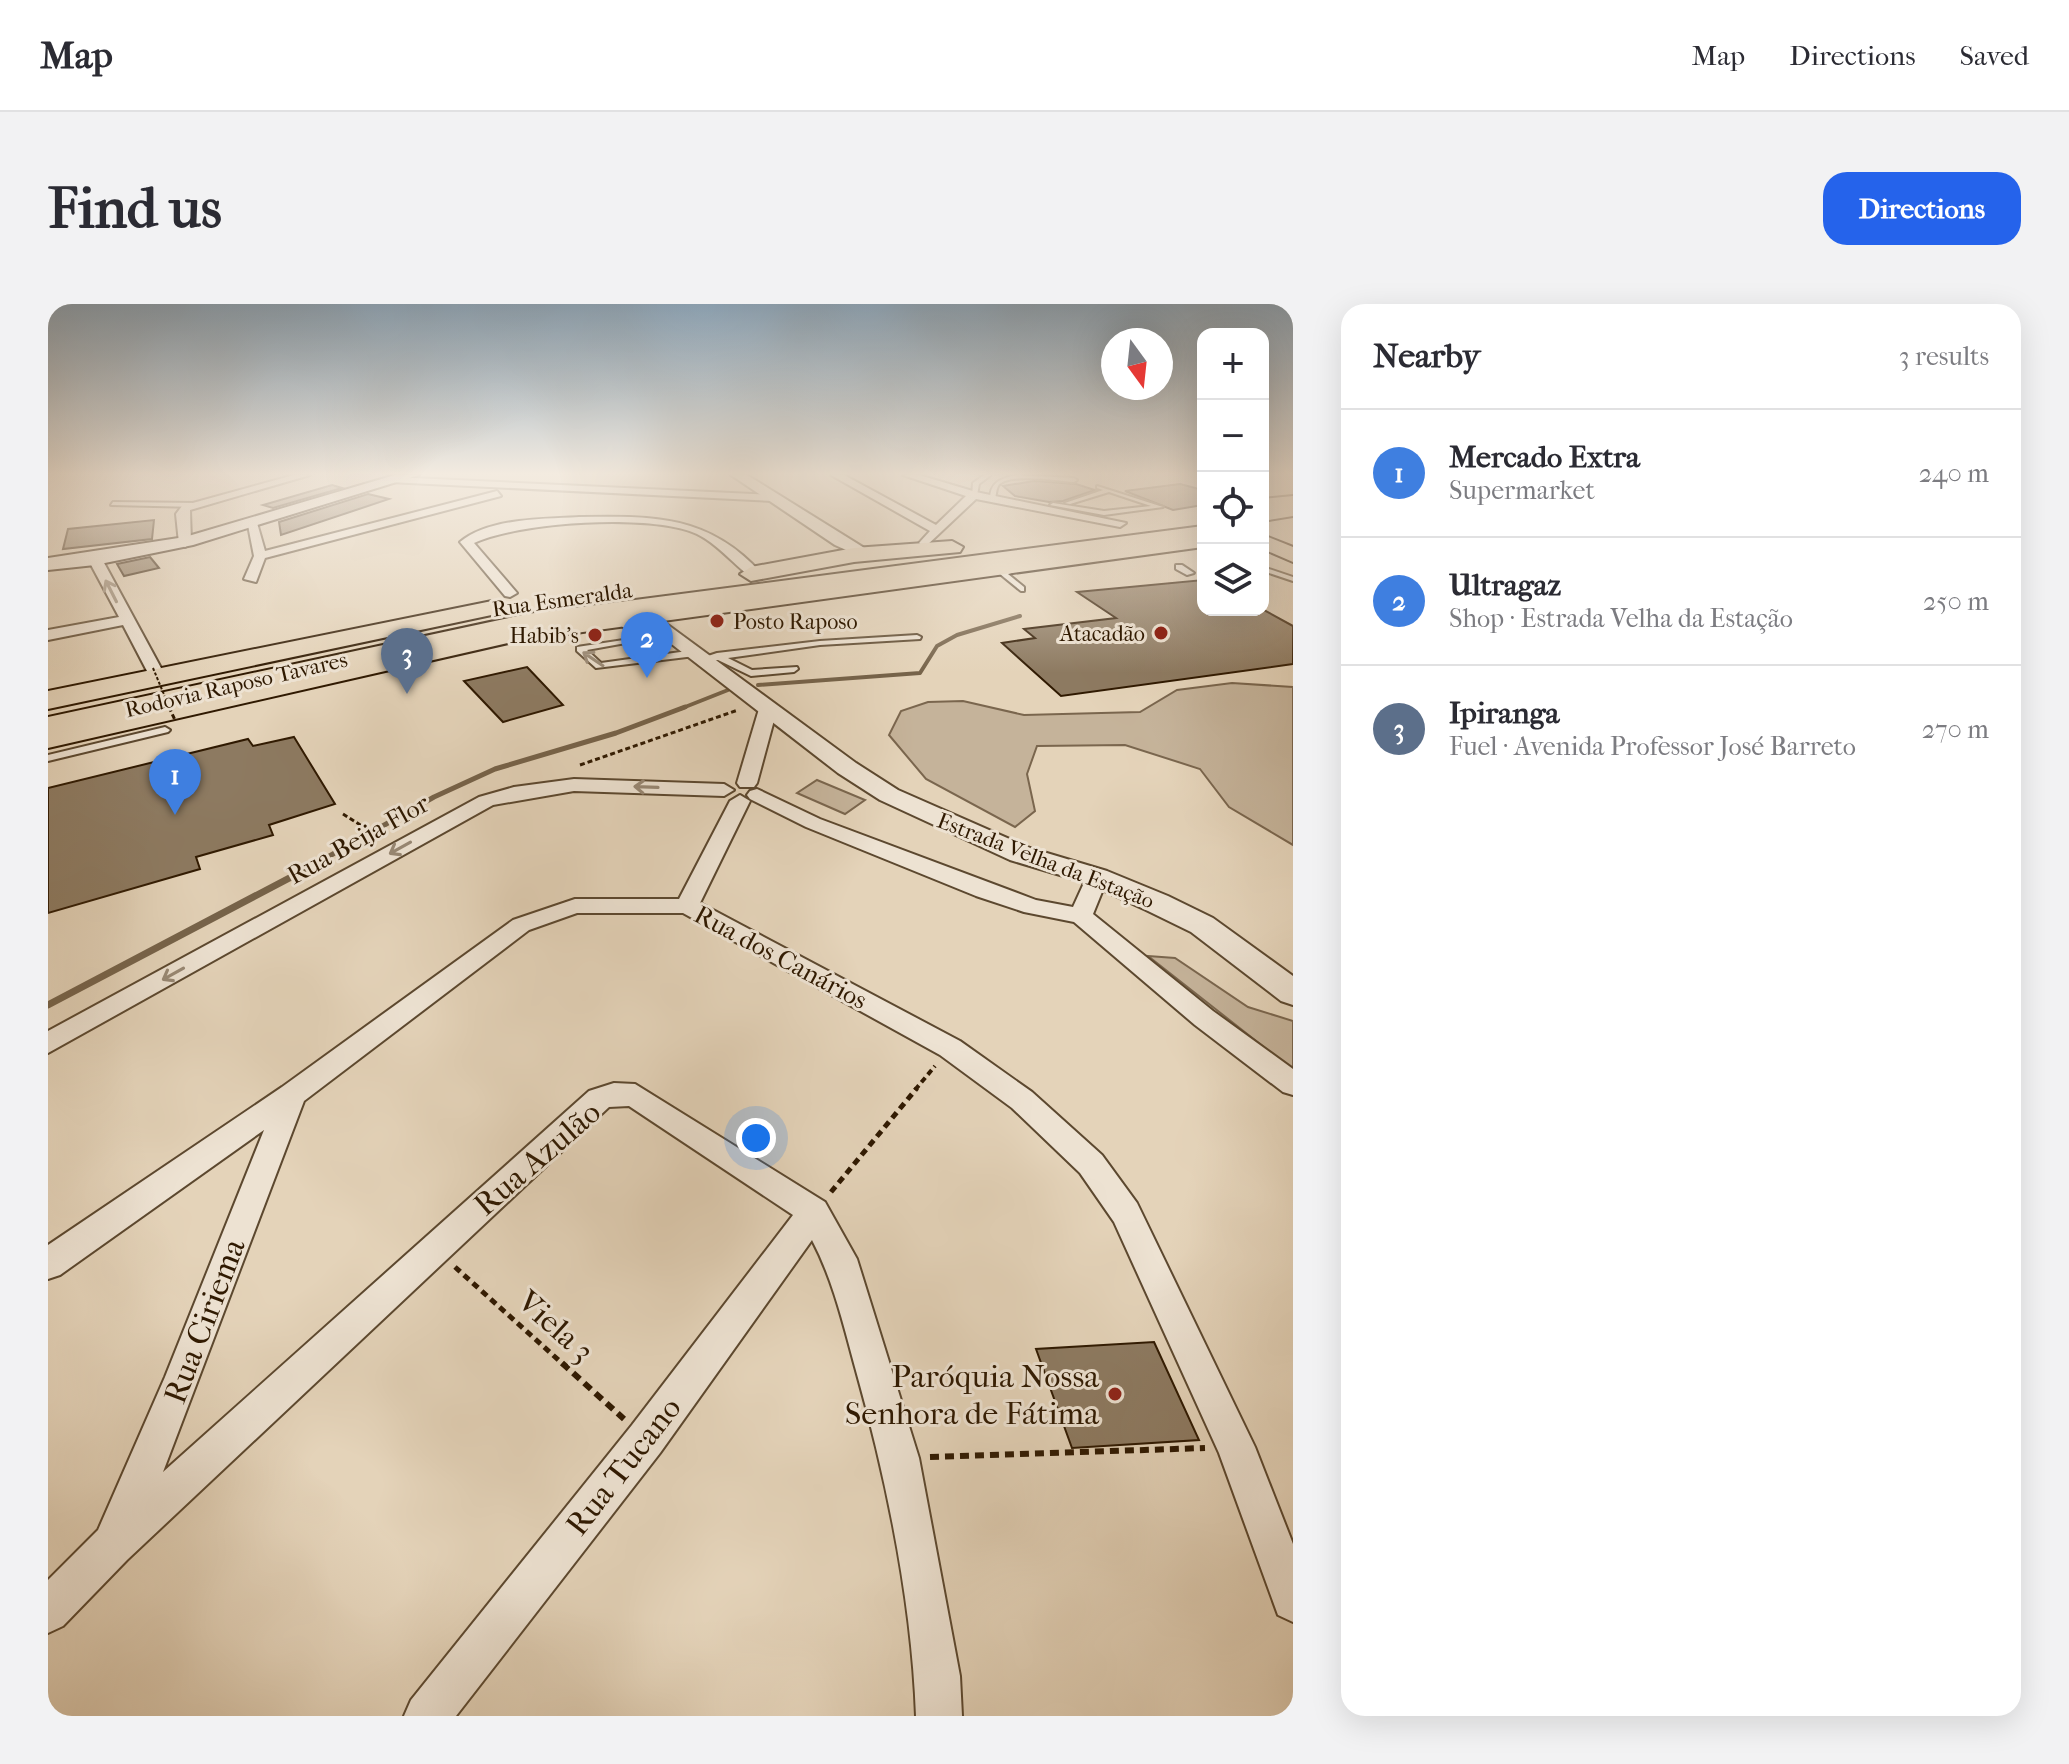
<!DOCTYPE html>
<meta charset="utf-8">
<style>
:root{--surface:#fff;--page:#f2f2f3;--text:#2b2b33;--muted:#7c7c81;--line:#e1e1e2;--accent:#2563eb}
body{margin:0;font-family:"IM FELL French Canon",serif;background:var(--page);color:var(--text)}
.controls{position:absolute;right:24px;top:24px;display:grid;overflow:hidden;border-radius:16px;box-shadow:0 8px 32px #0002}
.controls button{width:72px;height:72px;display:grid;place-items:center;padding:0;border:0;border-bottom:2px solid var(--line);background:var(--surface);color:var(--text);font:40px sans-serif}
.compass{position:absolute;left:1053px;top:24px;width:72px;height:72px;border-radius:50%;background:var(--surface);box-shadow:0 8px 32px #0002;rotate:165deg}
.you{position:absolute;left:708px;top:834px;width:28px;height:28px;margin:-20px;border:6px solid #fff;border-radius:50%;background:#1a73e8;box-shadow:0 0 0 12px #1a73e833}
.badge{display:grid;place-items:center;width:52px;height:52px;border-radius:50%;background:var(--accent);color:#fff;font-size:26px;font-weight:700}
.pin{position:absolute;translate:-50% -66px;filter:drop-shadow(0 2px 4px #0008)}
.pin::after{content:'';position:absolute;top:42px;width:28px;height:24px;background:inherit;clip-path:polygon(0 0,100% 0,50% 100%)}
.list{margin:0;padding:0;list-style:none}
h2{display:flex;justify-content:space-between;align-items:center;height:104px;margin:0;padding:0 32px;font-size:34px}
h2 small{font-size:26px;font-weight:400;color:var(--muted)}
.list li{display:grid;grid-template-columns:52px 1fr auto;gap:24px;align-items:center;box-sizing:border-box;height:128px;padding:0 32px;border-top:2px solid var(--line)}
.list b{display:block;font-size:30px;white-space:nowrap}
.list p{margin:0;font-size:26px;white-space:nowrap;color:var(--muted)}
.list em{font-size:26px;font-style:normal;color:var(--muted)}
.icon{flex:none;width:44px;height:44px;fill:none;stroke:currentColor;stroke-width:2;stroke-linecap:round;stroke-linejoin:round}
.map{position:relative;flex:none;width:1245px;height:1412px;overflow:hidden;border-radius:24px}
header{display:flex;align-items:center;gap:48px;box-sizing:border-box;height:112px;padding:0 40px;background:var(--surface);border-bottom:2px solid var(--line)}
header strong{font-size:38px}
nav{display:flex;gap:44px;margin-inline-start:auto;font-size:28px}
.intro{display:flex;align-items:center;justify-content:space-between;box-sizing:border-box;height:192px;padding:0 48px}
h1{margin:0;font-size:56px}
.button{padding:20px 36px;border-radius:24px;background:var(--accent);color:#fff;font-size:28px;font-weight:700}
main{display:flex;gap:48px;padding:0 48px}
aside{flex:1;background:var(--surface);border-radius:24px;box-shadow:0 8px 32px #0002}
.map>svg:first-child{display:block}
.green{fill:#c5b39a;stroke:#7a664e;stroke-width:2}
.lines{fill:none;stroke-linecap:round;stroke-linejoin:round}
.stream-far2{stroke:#76634a;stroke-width:4}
.stream-far1{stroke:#76634a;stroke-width:5}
.stream{stroke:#76634a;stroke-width:7}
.building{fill:#8d7a61;stroke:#2f1901;stroke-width:2}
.service-casing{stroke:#5c482f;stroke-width:4}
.minor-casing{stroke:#5c482f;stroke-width:4}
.tertiary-casing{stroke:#5c482f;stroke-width:4}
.secondary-casing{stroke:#2f1901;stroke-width:4}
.trunk-casing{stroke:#2f1901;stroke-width:4}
.motorway-casing{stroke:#2f1901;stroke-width:4}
.path-far3{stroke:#2f1901;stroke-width:3;stroke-dasharray:5 3;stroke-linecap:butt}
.path-far2{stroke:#2f1901;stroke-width:4;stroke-dasharray:6 4;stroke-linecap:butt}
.path-far1{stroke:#2f1901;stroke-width:5;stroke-dasharray:7 5;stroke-linecap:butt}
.path{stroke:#2f1901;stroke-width:6;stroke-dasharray:9 6;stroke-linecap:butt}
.service{fill:#ede2d2;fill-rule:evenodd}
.minor{fill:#ede2d2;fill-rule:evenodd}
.tertiary{fill:#ede2d2;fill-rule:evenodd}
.secondary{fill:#ede2d2;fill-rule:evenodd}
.trunk{fill:#e4d3b9;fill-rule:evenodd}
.motorway{fill:#e4d3b9;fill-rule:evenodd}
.path-bridge-far1{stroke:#2f1901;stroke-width:2;stroke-dasharray:3 2;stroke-linecap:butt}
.path-bridge{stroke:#2f1901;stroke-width:3;stroke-dasharray:5 3;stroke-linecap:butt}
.oneway{stroke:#988874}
.poi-dot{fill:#8f2418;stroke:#ede2d2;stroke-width:3}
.labels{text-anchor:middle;stroke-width:6;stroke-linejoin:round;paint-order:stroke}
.far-street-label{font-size:22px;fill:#2f1901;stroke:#ede2d2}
.far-poi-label{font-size:22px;fill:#2f1901;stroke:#ede2d2;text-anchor:end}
.street-label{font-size:26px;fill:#2f1901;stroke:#ede2d2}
.near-street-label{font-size:32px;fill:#2f1901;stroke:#ede2d2}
.near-poi-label{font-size:32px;fill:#2f1901;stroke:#ede2d2;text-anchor:end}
</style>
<header>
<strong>Map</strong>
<nav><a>Map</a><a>Directions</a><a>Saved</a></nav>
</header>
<div class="intro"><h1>Find us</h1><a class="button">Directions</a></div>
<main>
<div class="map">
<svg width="1245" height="1412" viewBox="0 0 1245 1412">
<rect width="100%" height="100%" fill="#e4d3b9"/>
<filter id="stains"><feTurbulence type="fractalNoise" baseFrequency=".0025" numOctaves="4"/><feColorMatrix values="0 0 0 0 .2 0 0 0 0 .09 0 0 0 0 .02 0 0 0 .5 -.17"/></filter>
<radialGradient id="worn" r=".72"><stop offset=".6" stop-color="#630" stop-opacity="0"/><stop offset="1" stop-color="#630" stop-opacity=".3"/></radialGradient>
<g class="green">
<path d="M1184,379L1245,383V541L1181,503L1152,465L1077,441L989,442L979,470L987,507L967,523L878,475L841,431L853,407L880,398L915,397L976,411L1092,408L1129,386Z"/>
<path d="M769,476L817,496L797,510L749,489Z"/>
<path d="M1100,652L1127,654L1200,703L1245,717V766Z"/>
</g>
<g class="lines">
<g class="stream-far2">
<path d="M710,381L872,369L889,342L909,331L972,312"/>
<path d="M632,405L680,386"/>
</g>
<path class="stream-far1" d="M246,572L386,493L447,465L568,429L637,403"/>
<path class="stream" d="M0,701L249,570"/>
</g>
<g class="building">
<path d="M986,177L1028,180L1047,186L1015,197L1001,198L967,192L955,182Z"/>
<path d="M1132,180L1155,186V201L1125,206L1077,187Z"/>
<path d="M284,181L294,184L225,204L215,201Z"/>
<path d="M320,190L341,195L233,231L231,218Z"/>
<path d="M106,216L104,235L15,245L20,225Z"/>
<path d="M102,253L111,264L76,272L69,260Z"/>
<path d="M1155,276V306H1216L1245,322V360L1013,392L954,339L987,334L976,325L1068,314L1029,288Z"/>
<path d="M479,363L515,401L455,418L416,377Z"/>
<path d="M246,433L287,500L221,521L225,531L148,553L152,565L0,609V484L200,435L205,442Z"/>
<path d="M1106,1038L1151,1136L1024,1144L988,1045Z"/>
</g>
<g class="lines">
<g class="service-casing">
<g id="service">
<path d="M936,171H943L931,180L929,191L924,192L925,179Z"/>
<path d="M968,171L1026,174L1029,176L1026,178C1011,177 959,168 950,182C948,186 948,191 947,195L942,196C942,178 952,175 968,171Z"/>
<path d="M1049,182L1115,203L1056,211L1002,201L1005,199L1056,207L1103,202L1061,188L1022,200L1017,199L1055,186L1049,184Z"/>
<path d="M65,198L150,199L153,201L150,203L63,201Z"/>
<path d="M1128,261H1134L1146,269L1139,271L1128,265Z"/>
<path d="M969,262L972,266L960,270L976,283V287H973L952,270L954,264Z"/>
<path d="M1215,263L1245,273V277L1215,267Z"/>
<path d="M566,312H572L600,335L539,346L553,359L647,346L651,349L647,352L548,364L529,347V343L589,334L566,316Z"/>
<path d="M869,331L873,333L872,335L772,341L680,354L704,366L749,363L750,365L746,368L703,372L670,356L655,358L651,355L669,349L772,337Z"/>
<path d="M117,423L122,426L120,428L0,457V451Z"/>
</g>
</g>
<g class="minor-casing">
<g id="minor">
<path d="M246,171H262L142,206L143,239L137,243L131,239L128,210L134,202Z"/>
<path d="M783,171H796L888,221L918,192L855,171H871L928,188L1078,219L1072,223L928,195L877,243L871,239L882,227Z"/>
<path d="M345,173L726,191L732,194L726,197L341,178Z"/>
<path d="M449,187L453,192L217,254L208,278L196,275L206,252L199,216L209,219L217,247Z"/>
<path d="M531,213C604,212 660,210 713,269L701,272C684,258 669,240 649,230C603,209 471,218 426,239L469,289L462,293L457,292L412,238C441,214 495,215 531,213Z"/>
<path d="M48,253L55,257L113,364L111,367H99L75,321L0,336V326L71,313L41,257Z"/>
<path d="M720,400L729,405L709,479L706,483H692L689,479L711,405Z"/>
<path d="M526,475L676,480L686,486L676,492L526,487L445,501L0,749V727L431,493L466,483Z"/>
<path d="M709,485L772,515L988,596L1025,603L1041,568H1057L1060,573L1045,610L1165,707L1245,765V791L1235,788L1147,721L1026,618L976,608L928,592L758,523L702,495L699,491L702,487Z"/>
<path d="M692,491L702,497L652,599L912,737L984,788L1054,851L1089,899L1207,1143L1245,1240V1318L1230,1311L1171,1149L1066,918L1032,869L964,804L892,751L635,609H529L481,626L256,797L115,1168L541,787L566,779L587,780L777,898L809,955L871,1154L912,1372L914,1412H868C864,1298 838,1173 807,1063C795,1019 785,976 764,936L612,1149L408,1412H356L363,1396L584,1121L745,911L581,802L561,803L79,1256L15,1322L0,1329V1276L50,1226L117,1073L216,826L12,971L0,975V941L234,783L465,616L527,595H631L682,497Z"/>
</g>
</g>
<g class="tertiary-casing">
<g id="tertiary">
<path d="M683,171H699L826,250L818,255L787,241Z"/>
<path d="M597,304L808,459L850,486L982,544L1059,567L1120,592L1165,614L1245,672V701L1233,697L1143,628L1098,606L1039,579L962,556L832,496L790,469L590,314L587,310Z"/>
</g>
</g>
<g class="secondary-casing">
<path id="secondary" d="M347,171H371L145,241L47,261L0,266V254L137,233Z"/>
</g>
<g class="trunk-casing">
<g id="trunk">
<path d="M1245,192V204L1215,207V195Z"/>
<path d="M1155,231V243L469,337L0,444V426L469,321Z"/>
<path d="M1215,231L1245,243V258L1215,245Z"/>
<path d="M904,237L915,243L912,248L806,258L703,277L692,270L703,263L806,244Z"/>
<path d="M444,297L456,304L453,309L0,405V387Z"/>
</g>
</g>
<g class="motorway-casing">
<g id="motorway">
<path d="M1245,200V212L1215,217V205Z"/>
<path d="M1155,222V234L479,324L0,431V413L479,310Z"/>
</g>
</g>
<g class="path-far3">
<path d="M532,461L690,406"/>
<path d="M295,510L333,534"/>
</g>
<path class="path-far2" d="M867,786L887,762"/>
<g class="path-far1">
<path d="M783,888L869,784"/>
<path d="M407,963L516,1061"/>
</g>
<g class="path">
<path d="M514,1059L576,1115"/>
<path d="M882,1153L1157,1144"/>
</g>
<use href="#service" class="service"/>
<use href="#minor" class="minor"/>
<use href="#tertiary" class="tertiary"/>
<use href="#secondary" class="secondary"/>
<use href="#trunk" class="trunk"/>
<use href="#motorway" class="motorway"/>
<path class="path-bridge-far1" d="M105,364L122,405"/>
<path class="path-bridge" d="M121,403L127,416"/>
</g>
<defs><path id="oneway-shaft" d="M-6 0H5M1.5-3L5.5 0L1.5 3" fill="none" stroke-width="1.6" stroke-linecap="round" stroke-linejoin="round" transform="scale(2)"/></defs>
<g class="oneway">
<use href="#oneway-shaft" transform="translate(63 287) rotate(-117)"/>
<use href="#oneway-shaft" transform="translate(545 355) rotate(-146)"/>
<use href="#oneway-shaft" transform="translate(598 483) rotate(-178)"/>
<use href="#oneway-shaft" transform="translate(352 544) rotate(151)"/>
<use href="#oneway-shaft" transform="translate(125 670) rotate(151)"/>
</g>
<linearGradient id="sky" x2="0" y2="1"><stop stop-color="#8da7bc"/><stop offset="0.46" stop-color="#f3ebe0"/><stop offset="1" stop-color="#f3ebe0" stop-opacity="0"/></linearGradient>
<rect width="1245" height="369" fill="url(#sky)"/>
<g class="poi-dot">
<circle cx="669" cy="317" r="8"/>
<circle cx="1113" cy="329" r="8"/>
<circle cx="547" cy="331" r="8"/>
<circle cx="1067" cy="1090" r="8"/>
</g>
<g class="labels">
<g class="far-street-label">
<text transform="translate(514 295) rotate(-8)" y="8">Rua Esmeralda</text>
<text transform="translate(188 380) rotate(-13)" y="8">Rodovia Raposo Tavares</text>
<text transform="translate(998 556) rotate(21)" y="8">Estrada Velha da Estação</text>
</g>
<g class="far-poi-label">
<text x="685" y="325" text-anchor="start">Posto Raposo</text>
<text x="1097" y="337">Atacadão</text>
<text x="531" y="339">Habib's</text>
</g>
<g class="street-label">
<text transform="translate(310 535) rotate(-29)" y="9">Rua Beija Flor</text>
<text transform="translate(733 653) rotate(28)" y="9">Rua dos Canários</text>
</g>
<g class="near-street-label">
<text transform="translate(489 854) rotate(-41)" y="11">Rua Azulão</text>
<text transform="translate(156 1017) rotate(-69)" y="11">Rua Ciriema</text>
<text transform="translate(508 1022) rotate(42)" y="11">Viela 3</text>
<text transform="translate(575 1162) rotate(-52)" y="11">Rua Tucano</text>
</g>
<g class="near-poi-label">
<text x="1051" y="1083">Paróquia Nossa<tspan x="1051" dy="37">Senhora de Fátima</tspan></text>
</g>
</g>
<rect width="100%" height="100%" filter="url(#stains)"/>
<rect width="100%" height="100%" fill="url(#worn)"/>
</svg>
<div class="controls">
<button>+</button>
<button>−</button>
<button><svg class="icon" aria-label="locate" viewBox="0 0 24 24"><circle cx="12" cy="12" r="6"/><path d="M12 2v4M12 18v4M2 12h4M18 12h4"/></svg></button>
<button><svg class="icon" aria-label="layers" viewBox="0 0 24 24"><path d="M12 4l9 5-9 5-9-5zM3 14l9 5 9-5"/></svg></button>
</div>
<svg class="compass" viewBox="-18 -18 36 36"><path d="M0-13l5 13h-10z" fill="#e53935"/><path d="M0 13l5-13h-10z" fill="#7c7c81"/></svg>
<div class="you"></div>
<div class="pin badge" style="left:127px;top:511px;background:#3f7fe0">1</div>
<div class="pin badge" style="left:599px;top:374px;background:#3f7fe0">2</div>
<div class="pin badge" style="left:359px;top:390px;background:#5c6f8a">3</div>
</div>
<aside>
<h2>Nearby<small>3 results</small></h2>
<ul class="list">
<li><span class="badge" style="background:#3f7fe0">1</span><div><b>Mercado Extra</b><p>Supermarket</p></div><em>240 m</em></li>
<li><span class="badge" style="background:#3f7fe0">2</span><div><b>Ultragaz</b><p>Shop · Estrada Velha da Estação</p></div><em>250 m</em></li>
<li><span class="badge" style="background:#5c6f8a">3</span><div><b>Ipiranga</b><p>Fuel · Avenida Professor José Barreto</p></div><em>270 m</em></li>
</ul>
</aside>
</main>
